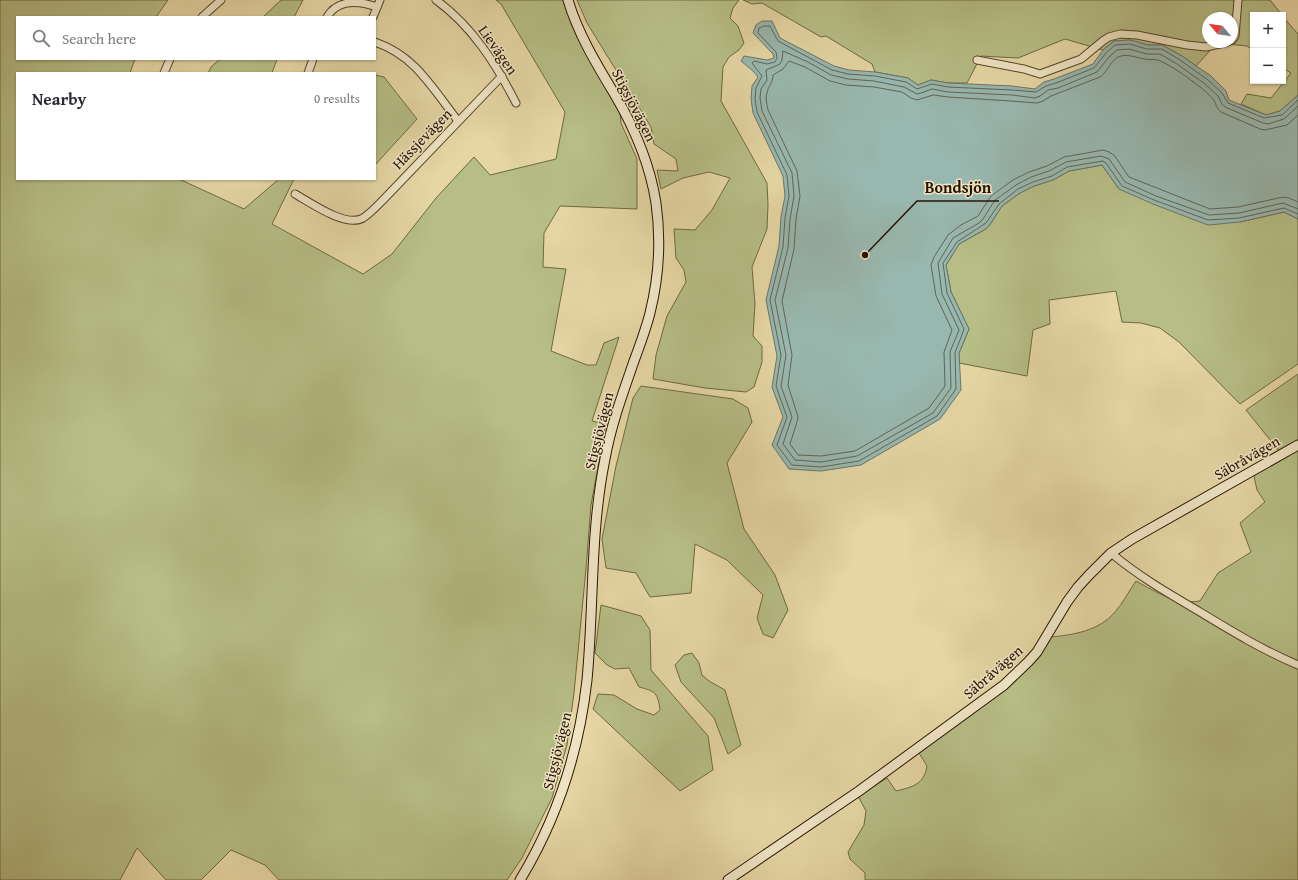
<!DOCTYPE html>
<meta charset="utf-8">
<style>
:root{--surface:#fff;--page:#f7f7f7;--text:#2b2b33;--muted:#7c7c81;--line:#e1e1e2}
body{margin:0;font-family:"Gentium Book Plus",serif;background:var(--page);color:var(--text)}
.controls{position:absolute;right:12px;top:12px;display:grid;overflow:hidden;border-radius:0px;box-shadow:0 1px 3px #0004}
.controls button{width:36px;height:36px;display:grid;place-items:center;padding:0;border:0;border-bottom:1px solid var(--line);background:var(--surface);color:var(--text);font:20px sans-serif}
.compass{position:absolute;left:1202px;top:12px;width:36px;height:36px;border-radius:50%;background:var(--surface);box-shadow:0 1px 3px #0004;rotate:299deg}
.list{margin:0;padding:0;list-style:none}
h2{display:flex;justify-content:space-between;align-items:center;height:52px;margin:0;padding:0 16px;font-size:17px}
h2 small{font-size:13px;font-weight:400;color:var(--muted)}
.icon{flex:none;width:22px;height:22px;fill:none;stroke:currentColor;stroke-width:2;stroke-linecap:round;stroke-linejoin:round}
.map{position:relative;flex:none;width:1298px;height:880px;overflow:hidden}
.search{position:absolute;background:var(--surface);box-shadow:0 1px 3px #0004;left:16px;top:16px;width:360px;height:44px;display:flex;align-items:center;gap:10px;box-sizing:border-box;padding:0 14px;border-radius:0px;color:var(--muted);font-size:15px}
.panel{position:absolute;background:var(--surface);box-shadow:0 1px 3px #0004;left:16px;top:72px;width:360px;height:108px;border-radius:0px}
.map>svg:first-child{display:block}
.green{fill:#b6bd85;stroke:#6f6842;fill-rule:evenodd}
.water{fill:#98b7ae;stroke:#6b7568}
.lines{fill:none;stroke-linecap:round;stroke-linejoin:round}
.shore{stroke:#606557;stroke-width:1}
.minor-casing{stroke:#574429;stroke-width:9}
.secondary-casing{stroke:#281300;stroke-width:11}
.minor{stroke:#eee4c4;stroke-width:7}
.secondary{stroke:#eee4c4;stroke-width:9}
.labels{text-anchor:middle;stroke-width:3;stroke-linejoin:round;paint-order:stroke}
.street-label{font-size:15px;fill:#281300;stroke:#eee4c4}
.leader{fill:none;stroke:#281300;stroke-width:1.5}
.callout-dot{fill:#281300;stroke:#eee4c4;stroke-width:1.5}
.callout-label{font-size:16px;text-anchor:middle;font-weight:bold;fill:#281300;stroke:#eee4c4;stroke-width:3;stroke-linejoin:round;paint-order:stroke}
</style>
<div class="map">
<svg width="1298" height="880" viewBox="0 0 1298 880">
<rect width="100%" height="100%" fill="#e5d6a4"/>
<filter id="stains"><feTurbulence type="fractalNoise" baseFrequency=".005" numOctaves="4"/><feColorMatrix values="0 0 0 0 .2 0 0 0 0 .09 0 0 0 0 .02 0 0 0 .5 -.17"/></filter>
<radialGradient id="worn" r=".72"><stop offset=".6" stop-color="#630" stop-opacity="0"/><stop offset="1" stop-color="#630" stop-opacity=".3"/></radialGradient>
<g class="green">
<path d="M0,0H168L156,17H17V59H135L130,73H17V179H179L244,209L279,179H294L272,224L363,274L392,254L436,198L474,157L490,175L556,159L565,112L501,4L496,0H564L620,111L621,123L637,159V209L560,206L544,233L543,267L566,269L551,351L587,365H596L604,343L619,337L592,421L606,424L591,505L586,569L574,693L567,745L552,798L522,858L507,880H279L265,865L231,850L201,880H166L137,848L120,880H0Z"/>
<path d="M281,0H303L294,17H263Z"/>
<path d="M577,0H739L733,8L730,18L738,26L744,43L739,50L729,57L723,67L721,101L767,183L768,205L767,229L752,267L755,304L753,336L762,346V362L754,387L746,392L705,388L653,379L656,355L667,316L686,282L684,270L676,258L674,229L695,230L712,210L730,178L709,172L683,178L661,189L657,170L678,171L676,159L654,144L651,127L587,23Z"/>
<path d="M743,0H1270L1282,15H1253V50L1247,46L1217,43L1196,66L1182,56L1162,45H1148L1130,40L1114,41L1103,50L1065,39L1018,58L981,56L967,83H948L931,80L918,85L908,78L875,72L872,64L826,36L821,37L762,3L752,4ZM1208,18H1232V42H1208Z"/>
<path d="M1283,17L1298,34V95L1280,111L1266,115L1241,104L1247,94L1271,98L1291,73L1283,68Z"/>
<path d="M220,59H277L272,73H208L211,67Z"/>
<path d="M375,75L384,77L417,119L375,165Z"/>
<path d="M1102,165L1119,189L1240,222L1284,212L1298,219V364L1240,404L1179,342L1160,328L1141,323L1122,322L1116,291L1049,300L1050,324L1033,330L1027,376L959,363V353L969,329L951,292L946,265L959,244L984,230L989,226L1002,206L1020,193L1034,186L1053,180L1069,171Z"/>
<path d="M1298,374V880H865V873L850,859L848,852L864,825L866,811L858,796L887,778L896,791C912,787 924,785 927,766L919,753L1011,684L1050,637C1073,635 1099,631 1115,612C1123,603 1129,591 1136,581C1156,592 1176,605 1200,601L1218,573L1251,552L1240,523L1265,502L1257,490L1252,467L1279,451L1246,410Z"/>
<path d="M641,386L733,399L748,408L752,422L727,463L744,529L775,575L788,610L773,638L763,634L757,618L763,595L727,560L695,544L691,593L650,597L636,573L606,568L602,539L616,466L633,398Z"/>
<path d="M601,605L641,616L650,630L651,670L708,736L713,770L680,791L593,709L598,694L614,695L637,709L654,715L660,710C658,693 655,691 639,687L629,668L615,669L607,665L595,653Z"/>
<path d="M692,653L699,663L702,675L709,681L725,690L741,745L728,754L714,718L681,682L675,665L684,655Z"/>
</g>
<path class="water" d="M762,21H772L780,38L834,66L849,70L875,72L908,78L918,85L931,80L948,83L1012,86L1035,89L1044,82L1054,79L1093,64L1103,50L1114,41L1130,40L1148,45H1162L1182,56L1211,76L1226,91L1229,100L1266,115L1280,111L1298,95V219L1284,212L1240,222L1208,225L1153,204L1119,189L1102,165L1069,171L1053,180L1034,186L1020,193L1002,206L989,226L984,230L959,244L946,265L951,292L969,329L959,353L961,390L940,419L861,465L821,471L789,469L772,445L783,417L772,387L777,356L766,300L779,246L781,217L785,196L783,176L753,113L751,99L752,86L758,77L753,71L741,61L744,56L767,60L774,58L773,54L753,33L756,25Z"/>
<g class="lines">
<g class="shore">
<path d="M1298,100L1282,115L1264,118L1228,103L1222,93L1208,80L1180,60L1162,49H1147L1130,44L1115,45L1106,53L1094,68L1056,83L1046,86L1036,92L1012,90L948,87L932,84L917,89L906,82L875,76L848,74L832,70L778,41L770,26H764L759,28L758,33L776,52L777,58L775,62L767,64L754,61L752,63L762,76L756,88L755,99L757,112L787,175L789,196L785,218L783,247L770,300L781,355L776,386L787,417L777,445L792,465L821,467L859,461L937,416L956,389L955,353L964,329L947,293L943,263L957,242L986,223L999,204L1018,189L1033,182L1052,176L1067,167L1103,161L1106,163L1122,186L1154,200L1208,220L1239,218L1284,208L1298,214"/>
<path d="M1298,106L1284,119L1268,124L1263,123L1225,107L1222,104L1218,96L1205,84L1177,64L1160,54H1147L1129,49L1117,50L1109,57L1097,72L1058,88L1048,90L1040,96L1035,98L1012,95L948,92L932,89L921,93L917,94L904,87L874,81L848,79L831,75L808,62L783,51L782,60L780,64L766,70L767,80L761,89L760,98L762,111L792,173L794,196L790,219L788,248L775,300L786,355L781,386L792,417L783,444L795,460L821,462L857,456L933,413L951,388L950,352L959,330L942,294L938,263L953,238L979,223L983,219L995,200L1016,185L1031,177L1049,171L1066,162L1101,156L1109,159L1125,182L1156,196L1209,215L1239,213L1283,203L1298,209"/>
<path d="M1298,115L1287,125L1265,130L1260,129L1221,112C1216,108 1216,103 1213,99C1206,90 1168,62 1157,60C1153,59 1149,60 1145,59C1137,58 1129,54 1121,56C1111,58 1108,72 1100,77L1051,96L1043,101L1037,103L1011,101L948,97L933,95L917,100L911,98L902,92L874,87L846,85L830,81L805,67L789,61L783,69L773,75C773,83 768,86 767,93C765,98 767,104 768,110L797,171L800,196L796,219L794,249L782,301L792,355L788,385L798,417L797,422L790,444L798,455L821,456L855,451L929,408L945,386L944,352L952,330L936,296L931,265L934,257L948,235L961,225L978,216L991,196L1013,180L1029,172L1047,166L1064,157L1103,150L1109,152L1114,155L1129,177L1210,209L1238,207L1283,197L1289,198L1298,202"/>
</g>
<g class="minor-casing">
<g id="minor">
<path d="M436,0C472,26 496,64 516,103"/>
<path d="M202,17L221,0"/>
<path d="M327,17C337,0 357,0 377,7"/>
<path d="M373,17L380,0"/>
<path d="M1232,40L1235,36L1238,0"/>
<path d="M375,42C389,47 404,56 415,67C431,83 444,103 458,121"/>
<path d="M977,60L1024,69L1040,74L1081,59L1104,40L1109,37L1120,34L1137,35L1187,45L1206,47L1228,42"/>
<path d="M164,73L170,59"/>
<path d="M308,73L313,59"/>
<path d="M295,194C311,203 346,228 363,218C371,213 378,205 384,199L502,76"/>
<path d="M1111,553C1137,575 1166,592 1195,609C1228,629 1262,650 1298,665"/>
</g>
</g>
<g class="secondary-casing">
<g id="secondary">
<path d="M520,880C557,819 579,751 587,680C594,606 590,532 605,459C611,425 623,393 634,361C640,345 646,329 650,313C659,277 661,239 656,203C650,164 635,129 615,95C597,65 578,34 568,0"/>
<path d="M728,880L859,791L1004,685L1028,662L1037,652L1067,602L1078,587L1089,575L1111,553L1132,539L1298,445"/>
</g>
</g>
<use href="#minor" class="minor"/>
<use href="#secondary" class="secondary"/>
</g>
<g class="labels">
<g class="street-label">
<text transform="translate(498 50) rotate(55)" y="5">Lievägen</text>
<text transform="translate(634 105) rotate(63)" y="5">Stigsjövägen</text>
<text transform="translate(422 139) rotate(-46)" y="5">Hässjevägen</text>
<text transform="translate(599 431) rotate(-76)" y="5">Stigsjövägen</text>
<text transform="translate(1247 458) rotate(-30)" y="5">Säbråvägen</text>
<text transform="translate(993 672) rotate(-41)" y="5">Säbråvägen</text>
<text transform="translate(557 751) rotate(-76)" y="5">Stigsjövägen</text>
</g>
</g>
<path class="leader" d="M865 255L917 201H999"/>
<circle class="callout-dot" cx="865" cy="255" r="4"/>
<g class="callout-label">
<text x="958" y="193">Bondsjön</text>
</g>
<rect width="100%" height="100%" filter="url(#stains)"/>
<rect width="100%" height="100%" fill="url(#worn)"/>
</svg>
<div class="controls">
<button>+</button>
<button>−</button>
</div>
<svg class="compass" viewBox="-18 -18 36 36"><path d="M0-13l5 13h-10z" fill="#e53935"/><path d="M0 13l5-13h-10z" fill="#7c7c81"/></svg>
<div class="search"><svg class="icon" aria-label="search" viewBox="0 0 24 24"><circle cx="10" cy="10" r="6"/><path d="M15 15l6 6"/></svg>Search here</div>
<section class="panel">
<h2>Nearby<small>0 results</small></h2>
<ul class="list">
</ul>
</section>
</div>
